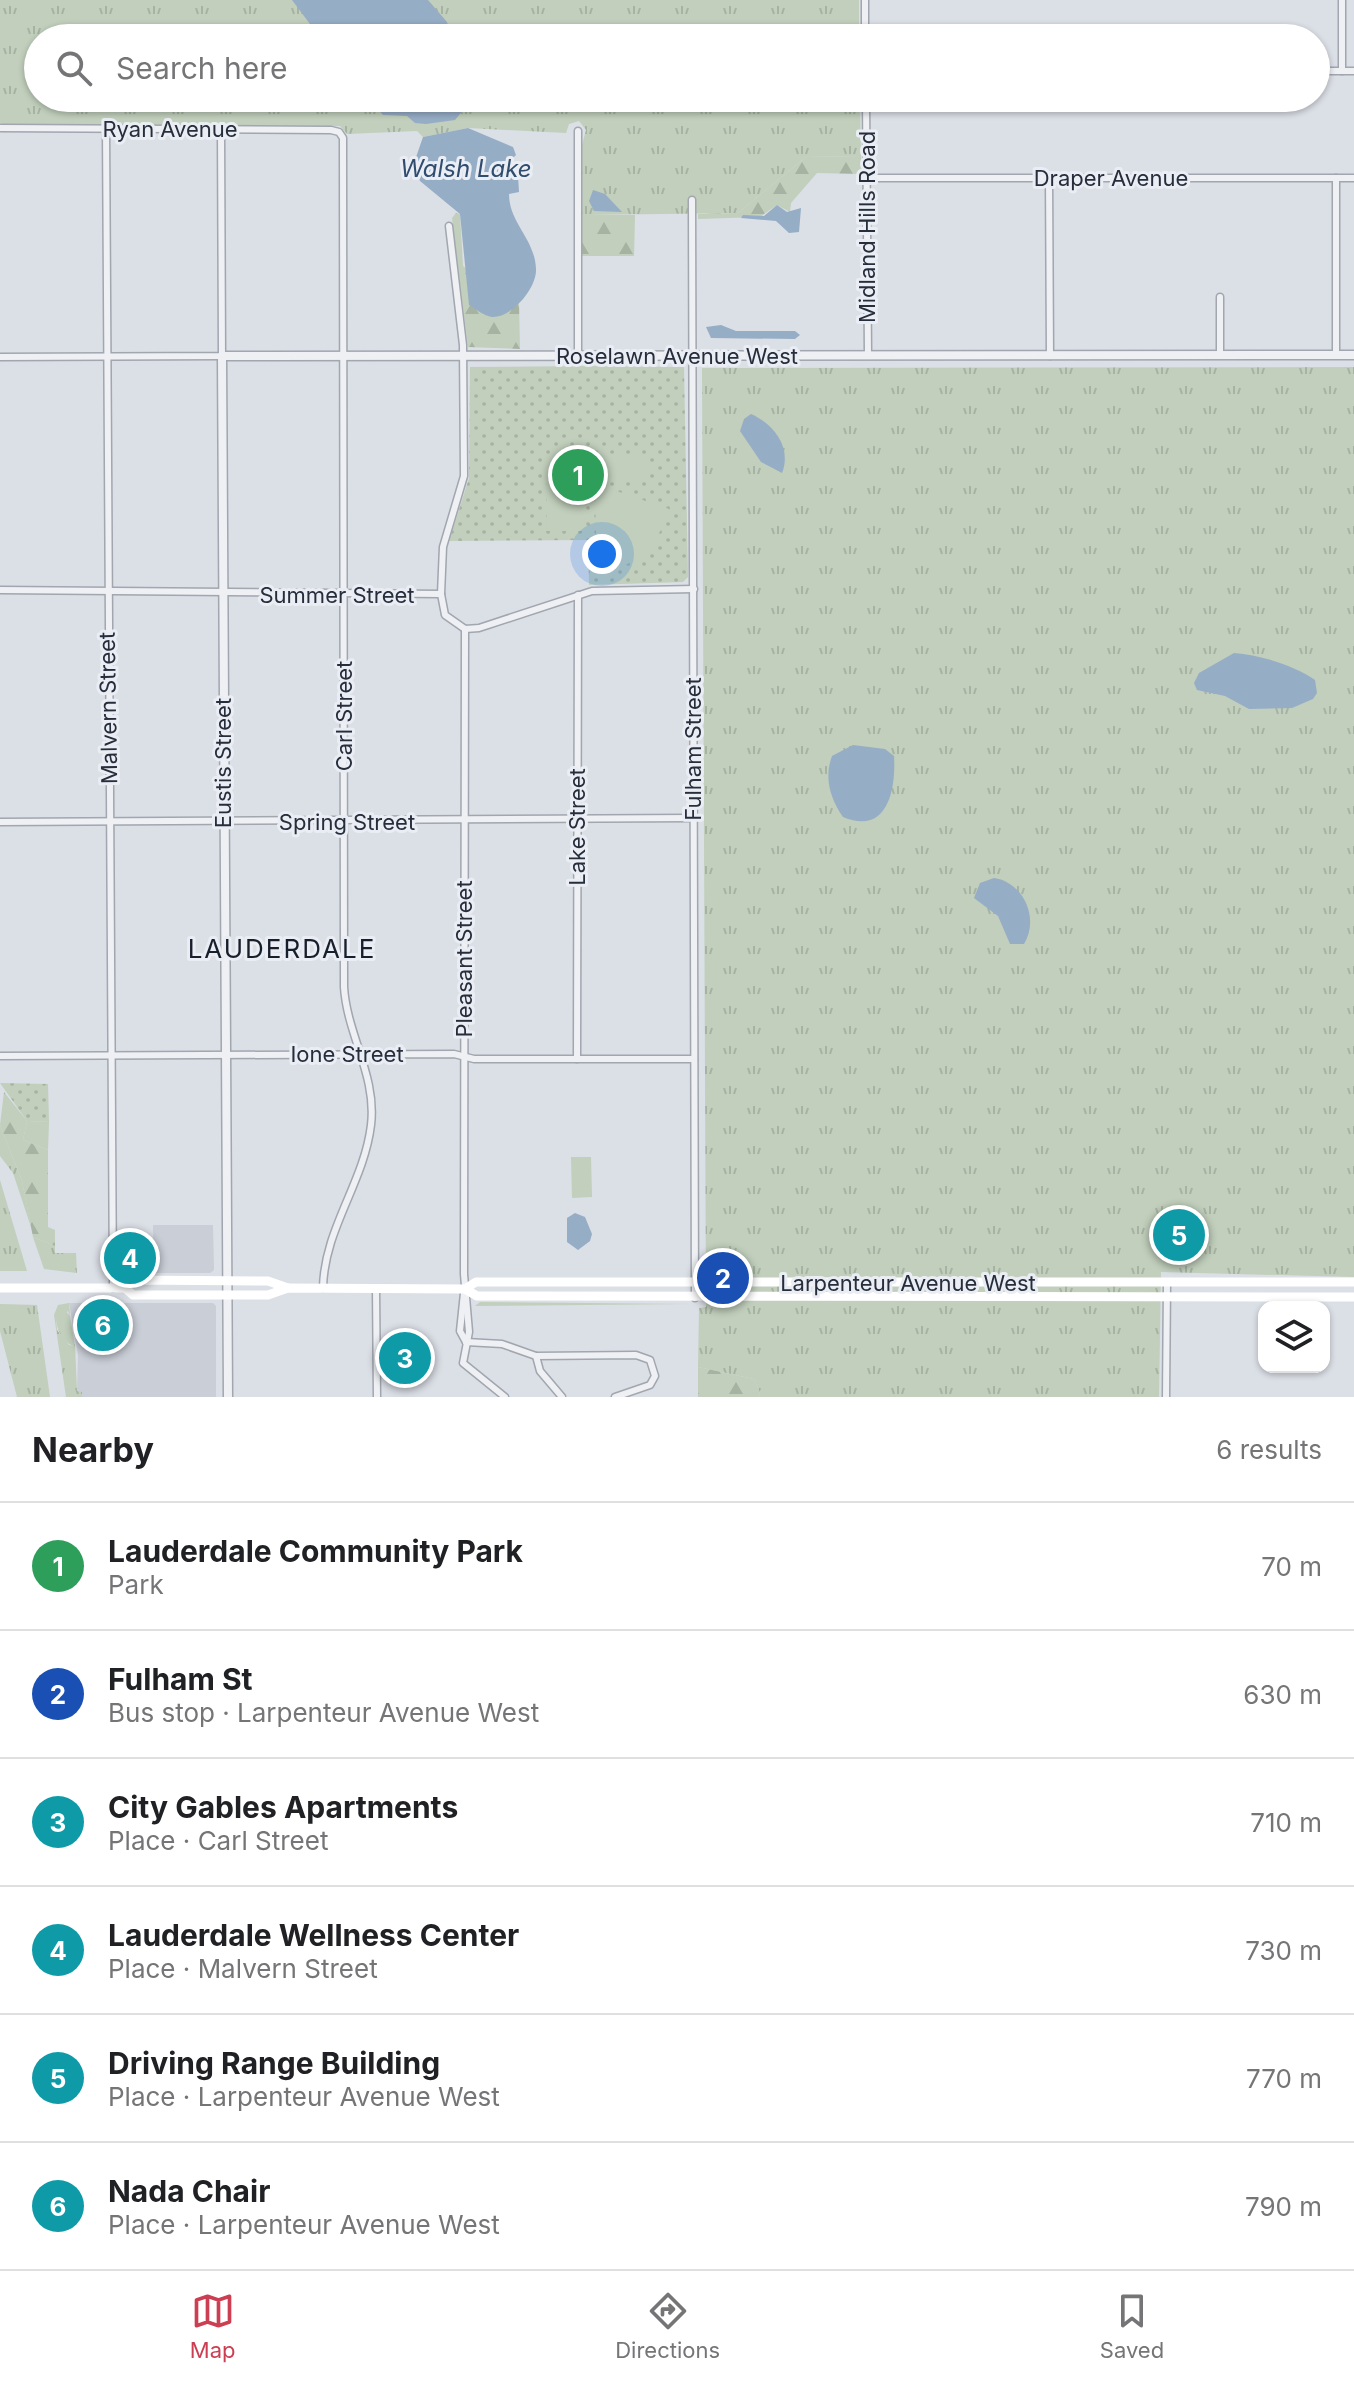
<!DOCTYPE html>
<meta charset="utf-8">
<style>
:root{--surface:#fff;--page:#f2f2f2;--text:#202124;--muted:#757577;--line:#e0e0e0;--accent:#cc3f53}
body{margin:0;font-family:Inter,sans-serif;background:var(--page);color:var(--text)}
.controls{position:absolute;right:24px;bottom:24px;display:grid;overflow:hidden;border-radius:16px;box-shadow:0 2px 6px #0004}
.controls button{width:72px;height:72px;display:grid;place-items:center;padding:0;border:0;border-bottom:2px solid var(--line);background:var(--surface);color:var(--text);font:40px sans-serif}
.you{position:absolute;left:602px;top:554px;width:28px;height:28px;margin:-20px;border:6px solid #fff;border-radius:50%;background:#1a73e8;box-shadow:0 0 0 12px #1a73e833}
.badge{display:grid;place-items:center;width:52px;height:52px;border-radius:50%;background:var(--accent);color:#fff;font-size:26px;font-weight:700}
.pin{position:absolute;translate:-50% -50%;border:4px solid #fff;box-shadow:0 2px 8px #0006}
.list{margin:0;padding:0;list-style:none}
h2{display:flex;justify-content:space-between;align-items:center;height:104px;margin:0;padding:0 32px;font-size:34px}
h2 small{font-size:26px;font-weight:400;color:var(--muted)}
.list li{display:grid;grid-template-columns:52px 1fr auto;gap:24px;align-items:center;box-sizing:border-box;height:128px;padding:0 32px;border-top:2px solid var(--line)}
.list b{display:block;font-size:30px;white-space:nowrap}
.list p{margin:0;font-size:26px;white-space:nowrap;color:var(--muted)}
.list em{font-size:26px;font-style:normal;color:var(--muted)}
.icon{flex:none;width:44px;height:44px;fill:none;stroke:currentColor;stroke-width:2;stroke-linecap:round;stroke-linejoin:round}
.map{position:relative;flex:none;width:1354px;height:1397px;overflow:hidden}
.search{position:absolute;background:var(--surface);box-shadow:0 2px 6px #0004;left:24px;right:24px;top:24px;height:88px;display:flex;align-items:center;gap:20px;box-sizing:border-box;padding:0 28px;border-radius:44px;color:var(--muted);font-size:30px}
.sheet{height:872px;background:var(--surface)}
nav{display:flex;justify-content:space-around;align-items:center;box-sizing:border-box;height:112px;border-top:2px solid var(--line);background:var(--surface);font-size:22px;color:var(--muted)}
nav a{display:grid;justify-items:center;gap:4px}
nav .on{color:var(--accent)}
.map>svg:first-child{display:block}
.built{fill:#c9ced7}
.grass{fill:url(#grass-tufts)}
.forest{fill:url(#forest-firs)}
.park{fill:url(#park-dots)}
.pitch{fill:#c1cfbc}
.water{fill:#96adc6}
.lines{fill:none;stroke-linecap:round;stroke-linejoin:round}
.minor-casing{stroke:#a1a6af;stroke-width:9}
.tertiary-casing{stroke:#a1a6af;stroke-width:11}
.minor{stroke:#eef0f4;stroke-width:6}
.tertiary{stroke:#eef0f4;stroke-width:8}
.secondary{stroke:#fff;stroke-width:9}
.labels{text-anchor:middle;stroke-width:6;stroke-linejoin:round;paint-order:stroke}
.street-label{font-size:22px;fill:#262d3b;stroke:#eaeef4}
.water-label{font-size:24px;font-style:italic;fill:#304c6f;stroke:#eaeef4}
.quarter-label{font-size:26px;letter-spacing:2px;fill:#181f2c;stroke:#eaeef4}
</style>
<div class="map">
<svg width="1354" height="1397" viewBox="0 0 1354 1397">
<defs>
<pattern id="grass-tufts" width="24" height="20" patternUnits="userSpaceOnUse" patternTransform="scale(2)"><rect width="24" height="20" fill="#c1cfbc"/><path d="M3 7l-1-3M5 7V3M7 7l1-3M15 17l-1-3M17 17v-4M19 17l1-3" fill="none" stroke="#a6b2a2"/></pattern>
<pattern id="forest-firs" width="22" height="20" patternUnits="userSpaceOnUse" patternTransform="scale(2)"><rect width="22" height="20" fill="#c1cfbc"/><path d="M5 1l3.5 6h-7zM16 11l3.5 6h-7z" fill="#a6b2a2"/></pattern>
<pattern id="park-dots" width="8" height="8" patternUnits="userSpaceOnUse" patternTransform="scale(2)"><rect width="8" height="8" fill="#c1cfbc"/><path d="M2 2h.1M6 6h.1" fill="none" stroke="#a6b2a2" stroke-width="1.8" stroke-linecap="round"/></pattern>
</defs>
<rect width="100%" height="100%" fill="#dbdfe6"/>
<g class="built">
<path d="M153,1225H213L214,1270L210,1273H154Z"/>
<path d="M69,1303H213L216,1306V1397H82V1392H77L78,1355Z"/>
</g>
<g class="grass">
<path d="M0,0H859V38H38V98H860L861,157L807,156L738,213L582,215V145L586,130L579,121L569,124L566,133L468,128L423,137L417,131L347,134L340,126L3,124L0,123Z"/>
<path d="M1354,367V1277L1161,1272L1159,1397H758L760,1393L754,1379L698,1367L699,1308L706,1307L702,368Z"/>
<path d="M27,1121L49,1122L48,1150L23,1140Z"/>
<path d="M0,1125L22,1181L32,1230L13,1173L0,1156Z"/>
<path d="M0,1180L27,1271H0Z"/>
<path d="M33,1237L55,1246V1253H76L77,1273L44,1269Z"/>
<path d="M480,1302L691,1304L475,1306Z"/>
<path d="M69,1303L70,1316L68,1311L56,1319L57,1330L69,1345L75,1346L77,1391L82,1392V1397H66L54,1315L58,1305Z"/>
<path d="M0,1304L37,1305L50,1397H17L0,1331Z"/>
</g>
<g class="forest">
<path d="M807,156L861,157L862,174L817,173L791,203L790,212L777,205L760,217L698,219V214L738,213Z"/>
<path d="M456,213L460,214L463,266L515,306L519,302L520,349L468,347L452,218Z"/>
<path d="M582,215H635L634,256H582Z"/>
<path d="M4,1092L27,1121L23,1140L48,1150V1227L55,1230V1246L33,1237L22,1181L0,1125Z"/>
<path d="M64,1309L70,1316L75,1346C63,1344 57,1330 56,1319Z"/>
<path d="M698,1367L754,1379L760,1393L758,1397H698Z"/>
</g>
<g class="park">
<path d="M588,366L684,367L688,577L683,582L589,585L588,540L449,541L469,478L470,367Z"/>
<path d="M0,1083L48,1084L49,1122L27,1121Z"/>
</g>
<g class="pitch">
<path d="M603,457L645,458L648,477L646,480H603L600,477Z"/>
<path d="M546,463H584L585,531H547Z"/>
<path d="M602,486L669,509C657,548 638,566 597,573L595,493Z"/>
<path d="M571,1157H591L592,1197L572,1198Z"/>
</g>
<g class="water">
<path d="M292,0H428L447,22L452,38H304L310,24Z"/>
<path d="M353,98H473L455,120L426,124L415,123L407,116L383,115L369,99L356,101Z"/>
<path d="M468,128L513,147L516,155L506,165L518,176L519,192L509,194C509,223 535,239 536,269C537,288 512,318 492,317C484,316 476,309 469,305L460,214L420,181L414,163L423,137Z"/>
<path d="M593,190L605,194L622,212L594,211L589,201Z"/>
<path d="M777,205L787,212L801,208L799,232L789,233L776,221L741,218L743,215L764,216Z"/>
<path d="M721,325L736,331H795L800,335L795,339L711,338L706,327Z"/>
<path d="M751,414C774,424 792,448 782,473L761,462L740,431L744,419Z"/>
<path d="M1234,653C1260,655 1293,665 1315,680L1317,693L1313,699L1292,708L1249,709L1225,696L1197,690L1194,683L1199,673Z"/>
<path d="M853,745L885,749L894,756C896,788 888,836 843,817C830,798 824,778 832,756Z"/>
<path d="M994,878C1023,882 1040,918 1024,944H1010L998,916L974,898L980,883Z"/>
<path d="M575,1213L585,1217L592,1234L590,1241L578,1250L567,1242V1218Z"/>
</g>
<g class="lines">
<g class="minor-casing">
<g id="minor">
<path d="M865,0V38"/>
<path d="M1316,71H1354"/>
<path d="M1342,71V0"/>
<path d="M866,98L868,355"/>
<path d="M0,128L331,130L339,132L343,138L344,987C347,1035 377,1076 371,1125C364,1183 324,1229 323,1288"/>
<path d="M106,128L113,1288"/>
<path d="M578,131V356"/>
<path d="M868,178H1354"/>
<path d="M1049,178L1050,356"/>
<path d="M1336,178V355"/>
<path d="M692,200L695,1298"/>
<path d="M449,226L463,345L464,476L443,547L441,594L445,615L465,629L479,628L592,591L694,589"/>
<path d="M1220,355V297"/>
<path d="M0,357L222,356L221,129"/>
<path d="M0,590L441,594"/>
<path d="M465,629L464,1274L469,1332L463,1363L505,1397"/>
<path d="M0,822L693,818"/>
<path d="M0,1056L454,1054L474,1059H694"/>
<path d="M577,1059L578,595"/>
<path d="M376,1289L377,1397"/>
<path d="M464,1293L460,1331L466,1342"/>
<path d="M466,1342L502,1344L536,1356"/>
<path d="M562,1397L540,1371L536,1356L636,1355L650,1360L655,1376L650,1385L615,1397"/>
<path d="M1166,1397L1167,1283"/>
</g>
</g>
<g class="tertiary-casing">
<path id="tertiary" d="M228,1397L222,356L1354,355"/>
</g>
<use href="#minor" class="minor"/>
<use href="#tertiary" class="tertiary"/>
<g class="secondary">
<path d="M0,1288H125L133,1295H268L288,1288L465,1289L477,1296L1354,1297"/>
<path d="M125,1288L134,1280L268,1281L288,1288"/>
<path d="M465,1289L476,1282H1354"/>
</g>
</g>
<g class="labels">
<g class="street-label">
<text x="170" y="137">Ryan Avenue</text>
<text x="1111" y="186">Draper Avenue</text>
<text transform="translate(867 227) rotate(-90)" y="8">Midland Hills Road</text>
<text x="677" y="364">Roselawn Avenue West</text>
<text x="337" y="603">Summer Street</text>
<text transform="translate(108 708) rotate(-91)" y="8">Malvern Street</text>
<text transform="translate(344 716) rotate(-90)" y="8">Carl Street</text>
<text transform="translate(693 749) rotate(-90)" y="8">Fulham Street</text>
<text transform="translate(223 763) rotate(-90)" y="8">Eustis Street</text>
<text x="347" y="830">Spring Street</text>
<text transform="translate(577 827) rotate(-90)" y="8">Lake Street</text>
<text transform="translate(464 959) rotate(-90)" y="8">Pleasant Street</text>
<text x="347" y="1062">Ione Street</text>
<text x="908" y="1291">Larpenteur Avenue West</text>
</g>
<g class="water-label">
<text x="466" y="177">Walsh Lake</text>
</g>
<g class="quarter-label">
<text x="282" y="958">LAUDERDALE</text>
</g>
</g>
</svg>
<div class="controls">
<button><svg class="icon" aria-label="layers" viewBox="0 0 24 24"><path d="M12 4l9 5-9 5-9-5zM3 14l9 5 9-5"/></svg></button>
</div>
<div class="you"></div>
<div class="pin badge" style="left:578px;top:475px;background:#2e9e5b">1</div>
<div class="pin badge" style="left:723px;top:1278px;background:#1a4fb4">2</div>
<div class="pin badge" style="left:405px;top:1358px;background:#0f9aa8">3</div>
<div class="pin badge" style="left:130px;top:1258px;background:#0f9aa8">4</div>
<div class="pin badge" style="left:1179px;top:1235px;background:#0f9aa8">5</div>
<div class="pin badge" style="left:103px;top:1325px;background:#0f9aa8">6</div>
<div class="search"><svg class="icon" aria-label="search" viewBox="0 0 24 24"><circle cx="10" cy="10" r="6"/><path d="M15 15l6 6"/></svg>Search here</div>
</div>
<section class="sheet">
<h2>Nearby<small>6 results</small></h2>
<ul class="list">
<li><span class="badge" style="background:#2e9e5b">1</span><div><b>Lauderdale Community Park</b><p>Park</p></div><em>70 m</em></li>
<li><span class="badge" style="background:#1a4fb4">2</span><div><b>Fulham St</b><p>Bus stop · Larpenteur Avenue West</p></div><em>630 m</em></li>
<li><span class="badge" style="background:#0f9aa8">3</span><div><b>City Gables Apartments</b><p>Place · Carl Street</p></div><em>710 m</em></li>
<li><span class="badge" style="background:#0f9aa8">4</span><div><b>Lauderdale Wellness Center</b><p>Place · Malvern Street</p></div><em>730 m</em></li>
<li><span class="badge" style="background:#0f9aa8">5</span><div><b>Driving Range Building</b><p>Place · Larpenteur Avenue West</p></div><em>770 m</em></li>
<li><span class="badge" style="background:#0f9aa8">6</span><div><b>Nada Chair</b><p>Place · Larpenteur Avenue West</p></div><em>790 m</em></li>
</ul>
</section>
<nav>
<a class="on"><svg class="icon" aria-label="map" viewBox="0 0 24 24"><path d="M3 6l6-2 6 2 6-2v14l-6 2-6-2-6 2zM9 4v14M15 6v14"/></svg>Map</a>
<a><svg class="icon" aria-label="directions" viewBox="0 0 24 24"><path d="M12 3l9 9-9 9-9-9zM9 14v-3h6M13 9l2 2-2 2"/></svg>Directions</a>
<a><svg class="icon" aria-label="saved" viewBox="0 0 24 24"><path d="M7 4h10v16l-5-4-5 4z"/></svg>Saved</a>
</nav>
